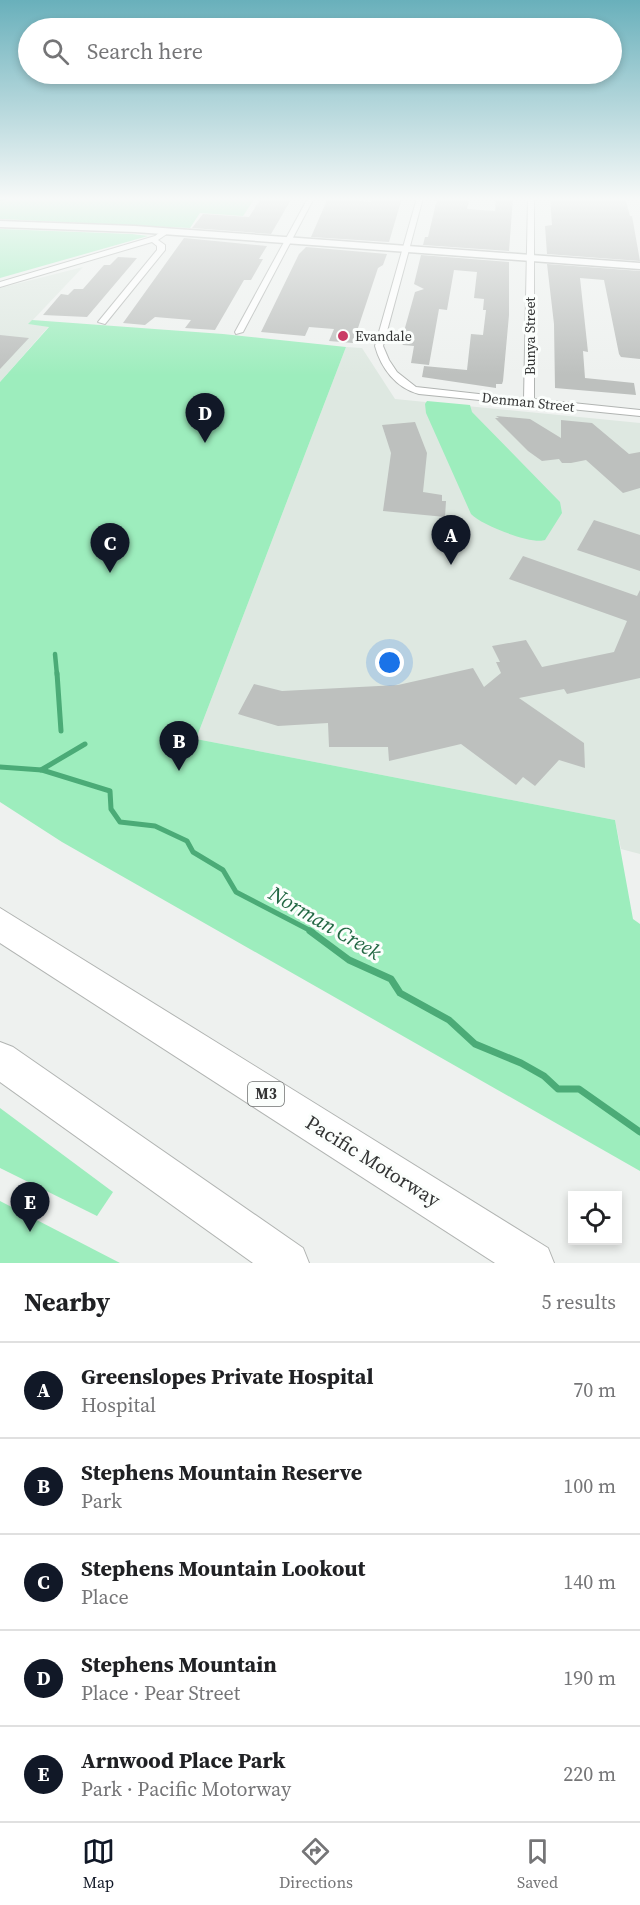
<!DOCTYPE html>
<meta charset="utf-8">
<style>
:root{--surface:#fff;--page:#f2f2f2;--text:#202124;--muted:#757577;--line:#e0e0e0;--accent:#111827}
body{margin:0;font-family:"Source Serif 4",serif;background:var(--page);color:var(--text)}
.controls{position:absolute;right:18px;bottom:18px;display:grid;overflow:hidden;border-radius:0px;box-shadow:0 3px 9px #0003}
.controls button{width:54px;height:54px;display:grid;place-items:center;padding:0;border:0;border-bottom:2px solid var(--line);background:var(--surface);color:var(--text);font:30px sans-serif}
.you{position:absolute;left:390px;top:663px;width:21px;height:21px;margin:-15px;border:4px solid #fff;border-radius:50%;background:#1a73e8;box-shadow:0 0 0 9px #1a73e833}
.badge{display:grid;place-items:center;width:39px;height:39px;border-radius:50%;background:var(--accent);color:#fff;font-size:20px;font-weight:700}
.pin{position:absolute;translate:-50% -50px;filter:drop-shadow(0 2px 3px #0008)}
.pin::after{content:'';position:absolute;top:32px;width:21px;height:18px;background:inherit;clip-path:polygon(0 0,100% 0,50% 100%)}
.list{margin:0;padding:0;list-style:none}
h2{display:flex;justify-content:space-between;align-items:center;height:78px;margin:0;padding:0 24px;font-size:26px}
h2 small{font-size:20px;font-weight:400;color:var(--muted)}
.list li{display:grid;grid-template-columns:39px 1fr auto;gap:18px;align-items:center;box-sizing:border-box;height:96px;padding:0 24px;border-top:2px solid var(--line)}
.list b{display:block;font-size:22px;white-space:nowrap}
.list p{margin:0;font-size:20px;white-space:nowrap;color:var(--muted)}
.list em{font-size:20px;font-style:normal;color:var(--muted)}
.icon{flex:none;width:33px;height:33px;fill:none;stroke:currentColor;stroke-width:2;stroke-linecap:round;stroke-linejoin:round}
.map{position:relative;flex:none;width:640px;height:1263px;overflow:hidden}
.search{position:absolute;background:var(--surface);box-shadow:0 3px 9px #0003;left:18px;right:18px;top:18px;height:66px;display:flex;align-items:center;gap:15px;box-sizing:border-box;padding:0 21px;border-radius:33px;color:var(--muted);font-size:22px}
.sheet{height:558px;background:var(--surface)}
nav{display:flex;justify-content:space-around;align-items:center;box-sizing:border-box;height:84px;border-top:2px solid var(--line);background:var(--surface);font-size:16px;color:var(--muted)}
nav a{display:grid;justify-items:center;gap:3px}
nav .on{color:var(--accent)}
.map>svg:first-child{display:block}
.built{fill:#dee8e1}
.green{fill:#9dedbd}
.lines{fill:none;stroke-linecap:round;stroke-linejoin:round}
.stream-far3{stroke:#4bab77;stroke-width:2}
.stream-far2{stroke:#4bab77;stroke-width:4.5}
.stream-far1{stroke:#4bab77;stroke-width:5}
.stream{stroke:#4bab77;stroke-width:7}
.building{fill:#bdc0be}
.minor-casing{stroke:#b1b4b2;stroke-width:2}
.tertiary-casing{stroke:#b1b4b2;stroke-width:3}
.motorway-casing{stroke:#b1b4b2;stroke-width:2}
.minor{fill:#fff;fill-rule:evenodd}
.tertiary{fill:#fff;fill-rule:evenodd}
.motorway{fill:#fff;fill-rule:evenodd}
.poi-dot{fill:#ca3c66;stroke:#fbfefc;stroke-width:2}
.labels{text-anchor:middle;stroke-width:6;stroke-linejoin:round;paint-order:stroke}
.far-poi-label{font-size:14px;fill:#333434;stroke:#fbfefc;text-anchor:start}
.far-street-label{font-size:14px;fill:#333434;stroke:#fbfefc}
.shield{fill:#fbfefc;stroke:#6f7170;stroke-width:1.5}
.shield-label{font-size:15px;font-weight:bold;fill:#333434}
.near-street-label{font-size:20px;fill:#333434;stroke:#fbfefc}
.near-water-label{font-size:21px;font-style:italic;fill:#226743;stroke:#fbfefc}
</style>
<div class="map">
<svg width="640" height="1263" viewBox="0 0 640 1263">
<rect width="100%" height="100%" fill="#eef1ef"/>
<g class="built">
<path d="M83,267L29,324L49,326L0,382V288Z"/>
<path d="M346,347L362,348L395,399L640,423V854L621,849L615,820L196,739Z"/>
</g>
<g class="green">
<path d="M0,198H255L243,216L200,213L190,228L0,219Z"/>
<path d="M0,229L132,234L148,236L0,278Z"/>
<path d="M32,320L223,334L346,347L196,739L615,820L633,919L640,924V1171L62,842L0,802V382L49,327L28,324Z"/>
<path d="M427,401L470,405L472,412L560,502L562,513L545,540C532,545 481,525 471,514L426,413L425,404Z"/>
<path d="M0,1108L113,1192L97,1216L0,1168Z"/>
<path d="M0,1201L120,1263H0Z"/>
</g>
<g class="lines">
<path class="stream-far3" d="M0,200L8,198"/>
<path class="stream-far2" d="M55,654L57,675"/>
<g class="stream-far1">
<path d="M57,673L61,731"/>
<path d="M0,767L42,770L110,791L111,809L120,822L155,826L187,841L193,852L223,870L236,892L313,932"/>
<path d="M41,770L85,744"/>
</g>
<path class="stream" d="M310,931L349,960L391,979L400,993L449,1020L475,1044L521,1063L544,1076L558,1089H579L640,1132"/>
</g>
<g class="building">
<path d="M261,198H292L271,234L192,228L203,214L249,217Z"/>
<path d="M328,198L371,202L372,198H402L389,242L311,237Z"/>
<path d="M496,198H513L509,251L423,245L425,237H428L437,199L469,201L467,209L495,211Z"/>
<path d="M550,198H625L630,216H632L640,261L547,254L545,226L552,225Z"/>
<path d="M184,238L267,246L259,259H263L251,280H244L215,330L185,328L191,320L155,317L145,325L123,323Z"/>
<path d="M306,247L387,254L383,265L378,268L353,343L329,341L334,329L309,327L305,336L261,332L299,254Z"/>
<path d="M421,255L509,262V315L503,381L502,384H496V388L422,377L424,366L467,370L471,334L483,335L486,310H483L484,299L474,298L477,272L454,270L447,310L439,309L429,365L411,363L414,346L403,345L401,342L415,292L424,289L414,284Z"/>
<path d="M118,257L137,258L87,317L43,315L61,294L68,295L74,289H83L104,265H110Z"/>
<path d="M547,264L640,271V359L621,357L619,354L604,280L580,278L588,352L583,351L585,378L634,383L636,395L555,388L554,324Z"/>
<path d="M0,335L29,338L0,369Z"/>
<path d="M496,416L530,419L561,438V420L592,423L629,454L640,452V488L623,493L586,460L571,463H562L559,459L542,461L528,451L495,418H499Z"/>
<path d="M415,422L427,453L423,492L442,495V501H446L445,517L383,511L391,453L382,425Z"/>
<path d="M594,520L640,535V571L577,550Z"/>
<path d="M523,556L637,596L640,590V678L567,694L564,689L519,698L584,743L585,768L559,760L535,786L523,777L516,785L461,744L389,761L388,747H329L328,723L278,726L238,714L254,684L282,691L398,685L473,668L484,687L501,673L496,662H500L492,646L526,640L542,667L614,652L627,621L509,579Z"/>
</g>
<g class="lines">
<g class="minor-casing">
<g id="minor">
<path d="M308,198H314L243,332L236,334L235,332Z"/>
<path d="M417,198H423L383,346L389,360L397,372L416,387L524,399L528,198H534V399L640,410V416L419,394C396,388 381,368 375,346Z"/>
<path d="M164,229L171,231L158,240L165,245V250L105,324L98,322L157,250V246L152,242L0,287V282L155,236Z"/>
</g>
</g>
<g class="tertiary-casing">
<path id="tertiary" d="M0,221L135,226L640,263V269L135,232L0,227Z"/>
</g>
<g class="motorway-casing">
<g id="motorway">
<path d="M0,908L548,1248L554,1263H495L0,943Z"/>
<path d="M0,1042L13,1047L303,1248L309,1263H253L0,1082Z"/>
</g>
</g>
<use href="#minor" class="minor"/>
<use href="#tertiary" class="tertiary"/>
<use href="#motorway" class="motorway"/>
</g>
<linearGradient id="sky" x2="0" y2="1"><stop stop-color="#69b0bb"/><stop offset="0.53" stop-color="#f7f9f8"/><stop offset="1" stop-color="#f7f9f8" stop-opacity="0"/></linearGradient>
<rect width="640" height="375" fill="url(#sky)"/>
<circle class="poi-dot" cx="343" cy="336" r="6"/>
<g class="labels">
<g class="far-poi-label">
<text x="355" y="341">Evandale</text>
</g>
<g class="far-street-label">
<text transform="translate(530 336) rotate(-90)" y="5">Bunya Street</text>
<text transform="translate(528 402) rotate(6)" y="5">Denman Street</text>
</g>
<rect class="shield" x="248" y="1082" width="36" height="24" rx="4.5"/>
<g class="shield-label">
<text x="266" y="1099">M3</text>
</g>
<g class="near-street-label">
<text transform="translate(373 1161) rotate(32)" y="7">Pacific Motorway</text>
</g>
<g class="near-water-label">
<text transform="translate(325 923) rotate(30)" y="7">Norman Creek</text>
</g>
</g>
</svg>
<div class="controls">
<button><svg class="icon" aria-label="locate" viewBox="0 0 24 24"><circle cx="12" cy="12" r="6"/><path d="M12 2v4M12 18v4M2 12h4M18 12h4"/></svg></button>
</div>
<div class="you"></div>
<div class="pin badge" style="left:451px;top:565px">A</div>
<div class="pin badge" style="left:179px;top:771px">B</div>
<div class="pin badge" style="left:110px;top:573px">C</div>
<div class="pin badge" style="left:205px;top:443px">D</div>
<div class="pin badge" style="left:30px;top:1232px">E</div>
<div class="search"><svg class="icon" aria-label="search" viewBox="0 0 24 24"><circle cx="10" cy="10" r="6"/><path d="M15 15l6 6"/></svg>Search here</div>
</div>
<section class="sheet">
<h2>Nearby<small>5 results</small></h2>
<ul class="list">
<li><span class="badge">A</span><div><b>Greenslopes Private Hospital</b><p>Hospital</p></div><em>70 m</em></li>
<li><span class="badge">B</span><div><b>Stephens Mountain Reserve</b><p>Park</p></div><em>100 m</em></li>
<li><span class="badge">C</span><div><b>Stephens Mountain Lookout</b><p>Place</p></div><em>140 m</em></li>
<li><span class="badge">D</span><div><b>Stephens Mountain</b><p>Place · Pear Street</p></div><em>190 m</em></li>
<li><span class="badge">E</span><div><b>Arnwood Place Park</b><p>Park · Pacific Motorway</p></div><em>220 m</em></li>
</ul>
</section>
<nav>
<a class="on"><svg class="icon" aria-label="map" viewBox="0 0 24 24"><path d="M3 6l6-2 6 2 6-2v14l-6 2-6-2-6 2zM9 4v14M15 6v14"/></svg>Map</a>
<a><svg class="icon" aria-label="directions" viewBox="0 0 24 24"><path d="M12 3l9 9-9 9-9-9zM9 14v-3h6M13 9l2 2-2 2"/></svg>Directions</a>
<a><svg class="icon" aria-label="saved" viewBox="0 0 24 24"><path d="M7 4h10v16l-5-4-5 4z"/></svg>Saved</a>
</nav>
